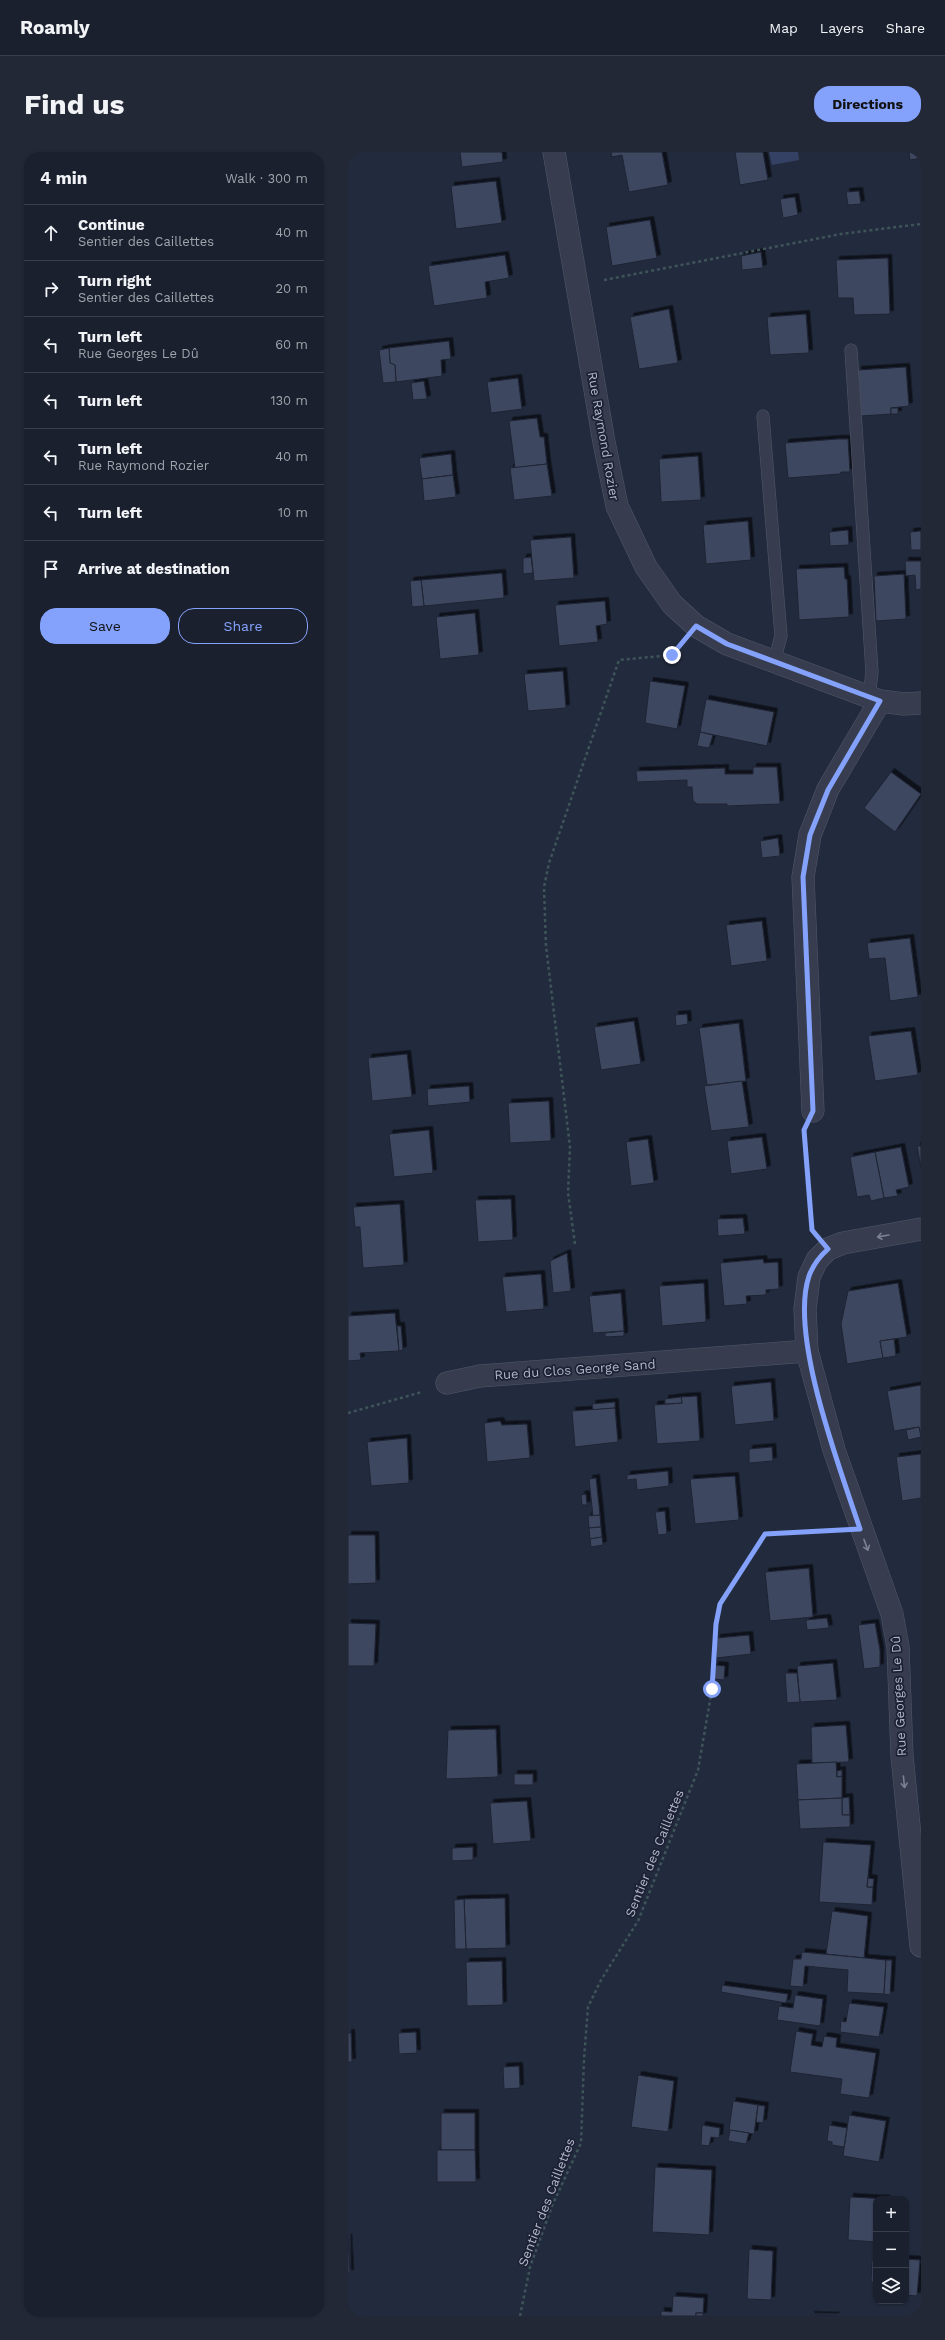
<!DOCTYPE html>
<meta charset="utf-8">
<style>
:root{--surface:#1a202e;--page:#232836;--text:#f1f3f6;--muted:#9fa3aa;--line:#383e4a;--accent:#84a2fc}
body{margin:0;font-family:"Work Sans",sans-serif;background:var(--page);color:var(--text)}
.controls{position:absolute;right:12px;bottom:12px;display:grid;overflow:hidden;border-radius:8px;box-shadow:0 1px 3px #0004}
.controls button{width:36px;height:36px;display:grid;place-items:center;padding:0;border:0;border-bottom:1px solid var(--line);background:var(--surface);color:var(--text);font:20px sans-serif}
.stop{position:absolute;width:12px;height:12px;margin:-9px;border:3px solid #84a2fc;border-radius:50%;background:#fff}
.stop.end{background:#84a2fc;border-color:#fff;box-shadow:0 1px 4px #0008}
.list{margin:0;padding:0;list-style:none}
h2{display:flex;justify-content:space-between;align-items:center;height:52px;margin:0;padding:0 16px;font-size:17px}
h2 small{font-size:13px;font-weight:400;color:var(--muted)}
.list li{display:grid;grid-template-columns:26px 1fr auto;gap:12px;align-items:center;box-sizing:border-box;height:56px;padding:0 16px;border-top:1px solid var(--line)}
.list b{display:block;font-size:15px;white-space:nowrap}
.list p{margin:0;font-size:13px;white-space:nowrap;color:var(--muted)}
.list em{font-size:13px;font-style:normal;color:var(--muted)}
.actions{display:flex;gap:8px;padding:12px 16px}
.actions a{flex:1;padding:9px 0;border:1px solid var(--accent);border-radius:16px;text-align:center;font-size:14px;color:var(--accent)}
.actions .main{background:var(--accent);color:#111}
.icon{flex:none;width:22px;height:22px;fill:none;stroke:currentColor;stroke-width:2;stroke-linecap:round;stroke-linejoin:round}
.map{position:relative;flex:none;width:573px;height:2164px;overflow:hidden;border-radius:16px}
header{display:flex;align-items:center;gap:24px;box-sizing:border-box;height:56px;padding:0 20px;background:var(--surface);border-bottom:1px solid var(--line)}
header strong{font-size:19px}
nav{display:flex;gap:22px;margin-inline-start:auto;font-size:14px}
.intro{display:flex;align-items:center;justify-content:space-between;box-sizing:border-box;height:96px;padding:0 24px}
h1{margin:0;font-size:28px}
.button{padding:10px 18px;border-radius:16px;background:var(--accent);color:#111;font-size:14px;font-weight:700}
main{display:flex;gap:24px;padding:0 24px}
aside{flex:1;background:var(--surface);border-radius:16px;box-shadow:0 1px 3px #0004}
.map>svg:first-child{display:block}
.water{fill:#344164}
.building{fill:#3e475e;stroke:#1e2435;filter:url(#shadow)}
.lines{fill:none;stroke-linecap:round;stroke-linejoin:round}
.service-casing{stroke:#525869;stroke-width:13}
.minor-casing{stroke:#525869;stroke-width:23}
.path{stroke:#3f5459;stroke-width:2.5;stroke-dasharray:3 3;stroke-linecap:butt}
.service{stroke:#373d4e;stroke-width:12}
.minor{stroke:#373d4e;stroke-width:22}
.oneway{stroke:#7b8192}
.route{stroke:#84a2fc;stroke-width:5}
.labels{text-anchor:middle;stroke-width:3.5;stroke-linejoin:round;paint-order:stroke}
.street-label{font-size:13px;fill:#b2b8c9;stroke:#1c2233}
</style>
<header>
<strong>Roamly</strong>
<nav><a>Map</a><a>Layers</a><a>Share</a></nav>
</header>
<div class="intro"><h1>Find us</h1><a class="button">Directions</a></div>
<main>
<aside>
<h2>4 min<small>Walk · 300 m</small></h2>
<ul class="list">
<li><svg class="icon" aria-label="ahead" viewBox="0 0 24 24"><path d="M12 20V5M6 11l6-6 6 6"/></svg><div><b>Continue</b><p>Sentier des Caillettes</p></div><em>40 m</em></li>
<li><svg class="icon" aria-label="right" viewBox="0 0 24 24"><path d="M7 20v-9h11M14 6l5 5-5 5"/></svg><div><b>Turn right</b><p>Sentier des Caillettes</p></div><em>20 m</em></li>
<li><svg class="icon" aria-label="left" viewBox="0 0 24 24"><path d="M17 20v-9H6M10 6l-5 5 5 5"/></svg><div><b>Turn left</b><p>Rue Georges Le Dû</p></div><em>60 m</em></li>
<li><svg class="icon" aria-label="left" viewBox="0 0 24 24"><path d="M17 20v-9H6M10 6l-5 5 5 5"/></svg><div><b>Turn left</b></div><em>130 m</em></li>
<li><svg class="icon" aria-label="left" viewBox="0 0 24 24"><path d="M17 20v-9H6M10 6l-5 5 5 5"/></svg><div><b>Turn left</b><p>Rue Raymond Rozier</p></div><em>40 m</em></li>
<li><svg class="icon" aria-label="left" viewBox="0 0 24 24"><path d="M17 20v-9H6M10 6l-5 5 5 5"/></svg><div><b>Turn left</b></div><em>10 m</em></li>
<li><svg class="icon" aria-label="arrive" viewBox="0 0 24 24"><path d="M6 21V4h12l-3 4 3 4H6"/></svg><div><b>Arrive at destination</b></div></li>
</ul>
<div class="actions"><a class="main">Save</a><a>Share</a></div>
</aside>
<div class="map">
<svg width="573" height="2164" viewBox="0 0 573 2164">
<defs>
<filter id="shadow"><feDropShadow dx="3.5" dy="-3.5" stdDeviation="0" flood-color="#0009"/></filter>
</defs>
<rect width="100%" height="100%" fill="#222b3e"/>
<path class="water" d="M421,0H450L451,8L424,13Z"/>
<g class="building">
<path d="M112,0H154L155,10L114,15Z"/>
<path d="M263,0H314L320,33L281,40L274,3L264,5Z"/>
<path d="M387,0H415L420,28L392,33Z"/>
<path d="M561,0H573V6L562,8Z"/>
<path d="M148,29L154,71L108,77L103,34Z"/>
<path d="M511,39L513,52L500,53L498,40Z"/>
<path d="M447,45L450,63L435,66L432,47Z"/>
<path d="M302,68L309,106L264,114L258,75Z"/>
<path d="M413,100L415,116L394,118L393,104Z"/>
<path d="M157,103L161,126L137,130L139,146L86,154L80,114Z"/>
<path d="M540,106L542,162L506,163L505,146H490L488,108Z"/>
<path d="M321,157L330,211L291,217L282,165Z"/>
<path d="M458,162L461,201L422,203L419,165Z"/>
<path d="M101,189L103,207L93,208L94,224L48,230L47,213L42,211L41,196Z"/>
<path d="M41,196L42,211L47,213L48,230L35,231L31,198Z"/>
<path d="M558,215L561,254L543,256V262L513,264L510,218Z"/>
<path d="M170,226L174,257L143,261L139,230Z"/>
<path d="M76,229L79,247L65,248L63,231Z"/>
<rect x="543" y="256" width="7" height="6"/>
<path d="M189,266L192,285H196L199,312L167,316L161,269Z"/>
<path d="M490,287H500L502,320H493L492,322L440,326L437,291Z"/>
<path d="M103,302L105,323L74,327L71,306Z"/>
<path d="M350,304L353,348L313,350L311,307Z"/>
<path d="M199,312L204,344L166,348L162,316Z"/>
<path d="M105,323L108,345L76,349L74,327Z"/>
<path d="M400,369L403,408L358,412L355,373Z"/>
<path d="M500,378L501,393L482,394L481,380Z"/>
<path d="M573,379V398H563L562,380Z"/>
<path d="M223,385L226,426L186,429L182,388Z"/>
<path d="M183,405L185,421L175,422V406Z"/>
<path d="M557,409H573V437L568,438L567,423L558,424Z"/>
<path d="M496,415L497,427H499L501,465L451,468L448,417Z"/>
<path d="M154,421L156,446L76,454L73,428Z"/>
<path d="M556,422L558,467L528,469L526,424Z"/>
<path d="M73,428L76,454L64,455L62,429Z"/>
<path d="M257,449L259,472L248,474L250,490L211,494L207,453Z"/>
<path d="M127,461L131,503L92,507L88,465Z"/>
<path d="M215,519L218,556L180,559L176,522Z"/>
<path d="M302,529L337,534L329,577L297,571Z"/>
<path d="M358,547L426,560L419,594L352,580Z"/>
<path d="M352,580L365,583L361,596L349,594Z"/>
<path d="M405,615H429L432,652L379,654V652H349L345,649L344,635H339V628L289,630L288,619L377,616V622H405Z"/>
<path d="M543,620L573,642L547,680L516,656Z"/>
<path d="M430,686L432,704L414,706L412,689Z"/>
<path d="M414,769L419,809L383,814L378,773Z"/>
<path d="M562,786L570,845L542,849L537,806L521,807L519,791Z"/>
<path d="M339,862L340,872L328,874L327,863Z"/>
<path d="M286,869L293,912L253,918L246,875Z"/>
<path d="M391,871L398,929L359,933L351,876Z"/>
<path d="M563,879L570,923L527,929L520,884Z"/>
<path d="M59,902L64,945L24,949L20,906Z"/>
<path d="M394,929L401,975L363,979L356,934Z"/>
<path d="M121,934L122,950L80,954L79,937Z"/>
<path d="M201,949L203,989L162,991L160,951Z"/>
<path d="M81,978L85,1021L46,1025L41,982Z"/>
<path d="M414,985L419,1017L383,1022L379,989Z"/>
<path d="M300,987L306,1031L283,1034L278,990Z"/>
<path d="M569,994H573V1016Z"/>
<path d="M553,995L561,1035L548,1038L550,1044L536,1046L527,1000Z"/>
<path d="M527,1000L536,1046L523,1049L521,1043L509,1045L502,1005Z"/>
<path d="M163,1047L165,1088L130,1090L127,1048Z"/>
<path d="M52,1052L56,1113L15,1116L12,1075H7L5,1055Z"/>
<path d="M395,1066L397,1082L370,1084L369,1067Z"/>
<path d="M219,1101L223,1139L205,1141L202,1109Z"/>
<path d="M415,1107L416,1111L430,1110L431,1137L418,1138V1143L398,1144L399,1152L376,1154L372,1111Z"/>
<path d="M193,1122L196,1157L158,1160L154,1125Z"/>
<path d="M356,1131L358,1170L314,1174L311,1134Z"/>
<path d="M550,1131L559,1185L532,1189L535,1206L499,1212L493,1172L500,1139Z"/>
<path d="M273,1141L276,1179L245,1181L241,1144Z"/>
<path d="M47,1161L51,1199L12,1201L13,1208L0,1209V1164Z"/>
<path d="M49,1174H53L55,1198L51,1199Z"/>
<path d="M276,1179V1184L257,1185V1181Z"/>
<path d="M546,1187L548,1204L535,1206L532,1189Z"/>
<path d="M423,1230L426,1269L387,1273L383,1234Z"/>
<path d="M573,1233V1285L571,1275L546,1279L539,1239Z"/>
<path d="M349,1244L352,1289L309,1292L306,1253L334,1251L333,1245Z"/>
<path d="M333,1245L334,1251L317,1252V1247Z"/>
<path d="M267,1250V1256L245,1258L244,1252Z"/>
<path d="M267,1256L270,1290L227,1295L224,1259Z"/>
<path d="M152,1269L154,1273L179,1272L182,1306L139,1310L136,1271Z"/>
<path d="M571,1275L573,1285L560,1288L558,1278Z"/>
<path d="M59,1286L61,1331L23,1334L19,1290Z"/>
<path d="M424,1295L425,1309L401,1311V1297Z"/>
<path d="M573,1302V1346L554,1349L548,1305Z"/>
<path d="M320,1319L321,1334L289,1338L288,1327L279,1328V1323Z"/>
<path d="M387,1324L391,1368L347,1372L342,1327Z"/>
<path d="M248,1326L252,1363L245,1364L241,1327Z"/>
<path d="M238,1342L239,1353H234L233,1343Z"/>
<path d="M317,1359L319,1382L310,1383L307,1360Z"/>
<path d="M252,1363L253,1375L241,1376L240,1364Z"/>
<path d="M253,1375L254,1385L242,1387L241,1376Z"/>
<path d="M0,1383H27L28,1431L0,1432Z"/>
<path d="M254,1385L255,1393L243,1395L242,1387Z"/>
<path d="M461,1416L465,1465L422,1469L417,1420Z"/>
<path d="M479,1466L481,1476L459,1478L458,1468Z"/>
<path d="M0,1471L28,1472L26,1514H0Z"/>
<path d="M527,1471L532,1498V1515L516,1517L510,1473Z"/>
<path d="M401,1483L403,1502L368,1506L369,1486Z"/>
<path d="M485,1511L489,1548L452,1550L449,1514Z"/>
<path d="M367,1513L377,1514L376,1528L366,1527Z"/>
<path d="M437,1521H449L452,1550L439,1551Z"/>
<path d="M498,1573L501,1610L464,1611L463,1575Z"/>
<path d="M148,1577L150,1625L98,1627L100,1578Z"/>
<path d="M488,1610L489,1625L494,1624V1646L450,1648L448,1612Z"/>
<path d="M494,1618V1624L489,1625V1619Z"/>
<rect x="166" y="1622" width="19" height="11"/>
<path d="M501,1645L502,1663H494V1646Z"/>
<path d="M494,1646V1663H502V1675L452,1677L450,1648Z"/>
<path d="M179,1649L183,1689L145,1692L142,1651Z"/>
<path d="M475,1690L523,1693L519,1735H525L524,1753L471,1750Z"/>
<path d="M125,1695V1708L104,1709V1696Z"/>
<path d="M520,1726L526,1727L525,1735H519Z"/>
<path d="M157,1746L158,1796L118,1797L116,1747Z"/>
<path d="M116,1747L118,1797H107L106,1748Z"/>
<path d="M484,1759L520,1764L516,1806L478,1802Z"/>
<path d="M454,1800L538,1808L536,1842L499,1840L500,1818L457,1814L455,1835L442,1834L445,1807H453Z"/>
<path d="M538,1808H544L542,1843L536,1842Z"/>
<path d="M154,1809L155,1853L119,1854L118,1810Z"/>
<path d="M374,1833L440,1842L438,1851L373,1840Z"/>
<path d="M447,1843L475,1847L472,1874L429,1868L431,1854L445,1856Z"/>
<path d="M501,1851L536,1855L531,1885L492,1880L493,1869L498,1870Z"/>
<path d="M448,1879L465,1882L463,1893L474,1895L476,1884L489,1886L488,1895L528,1901L521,1946L492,1942L494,1927L442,1920Z"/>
<path d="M68,1880L69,1901L51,1902L50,1881Z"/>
<path d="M0,1881H3L4,1910H0Z"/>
<path d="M171,1914L172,1936L156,1937L155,1915Z"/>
<path d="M290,1923L326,1929L320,1980L283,1975Z"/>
<path d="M385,1949L410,1953L406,1982L381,1978Z"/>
<path d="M410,1953L417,1954L415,1971L408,1970Z"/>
<rect x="93" y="1961" width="34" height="37"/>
<path d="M501,1963L538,1969L531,2010L495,2004Z"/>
<path d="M354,1973L372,1976L371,1986L363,1985L361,1994L353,1993Z"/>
<path d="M481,1973L499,1976L496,1995L484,1993V1990L479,1989Z"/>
<path d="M382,1978L401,1981L398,1992L380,1989Z"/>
<path d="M89,1998H127L128,2030H89Z"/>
<path d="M307,2015L364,2018L361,2083L304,2080Z"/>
<path d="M502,2045L539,2047H528V2090L500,2088Z"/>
<path d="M0,2085L2,2121H0Z"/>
<path d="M401,2097L425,2099L423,2148L399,2147Z"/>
<path d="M558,2107L572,2108L569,2144L558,2143Z"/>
<path d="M524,2108L528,2109V2130H523Z"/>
<path d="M325,2144L356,2146L355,2161H348V2164H313V2159L324,2160Z"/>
<rect x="348" y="2161" width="7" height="3"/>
<path d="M463,2163L488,2164H463Z"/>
</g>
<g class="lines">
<g class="service-casing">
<g id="service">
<path d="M503,198L524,520L521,545"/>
<path d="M415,264L433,484L426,510"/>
</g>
</g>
<g class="minor-casing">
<g id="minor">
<path d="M206,0L256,290L269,354L298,415L324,452L348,474L379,492L532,549L556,552L573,551"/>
<path d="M465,959L455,725L462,683L480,637L532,549"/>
<path d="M573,1077L495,1091L480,1097L469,1108L461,1125L457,1157L459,1199L486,1298L544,1462L550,1495L554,1604L573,1794"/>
<path d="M99,1231L132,1224L459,1199"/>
</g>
</g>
<g class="path">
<path d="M256,128L493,82L573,72"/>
<path d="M457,983L464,1076"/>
<path d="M227,1092L220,1041L222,995L198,794L196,735L201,711L271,508L324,503L331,494"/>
<path d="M0,1261L74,1240"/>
<path d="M172,2164L182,2115L204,2054L233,1991L236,1907L240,1855L253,1828L290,1769L350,1618L364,1537L368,1472L372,1452L417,1382L487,1378"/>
</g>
<use href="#service" class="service"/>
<use href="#minor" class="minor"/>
</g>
<defs><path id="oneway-shaft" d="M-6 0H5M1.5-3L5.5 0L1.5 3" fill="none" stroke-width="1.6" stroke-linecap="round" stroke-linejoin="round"/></defs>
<g class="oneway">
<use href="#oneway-shaft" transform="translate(535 1084) rotate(170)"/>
<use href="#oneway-shaft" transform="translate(518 1393) rotate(70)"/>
<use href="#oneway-shaft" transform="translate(556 1630) rotate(84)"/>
</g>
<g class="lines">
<path class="route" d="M324,503L348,474L379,492L532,549L480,638L462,683L455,725L465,959L456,978L464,1078L480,1097C471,1105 465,1113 461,1124C441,1184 492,1316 512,1377L417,1382L372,1452L368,1472L364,1537"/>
</g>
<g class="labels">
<g class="street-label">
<text transform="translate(256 284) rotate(80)" y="5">Rue Raymond Rozier</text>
<text transform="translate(227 1217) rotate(-4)" y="5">Rue du Clos George Sand</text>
<text transform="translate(550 1544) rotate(-93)" y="5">Rue Georges Le Dû</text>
<text transform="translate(306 1701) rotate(-68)" y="5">Sentier des Caillettes</text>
<text transform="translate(198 2050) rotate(-69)" y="5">Sentier des Caillettes</text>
</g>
</g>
</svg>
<div class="controls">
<button>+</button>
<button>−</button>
<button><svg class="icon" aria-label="layers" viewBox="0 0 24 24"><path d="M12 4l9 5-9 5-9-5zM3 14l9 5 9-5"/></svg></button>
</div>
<div class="stop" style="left:364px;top:1537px"></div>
<div class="stop end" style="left:324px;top:503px"></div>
</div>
</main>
